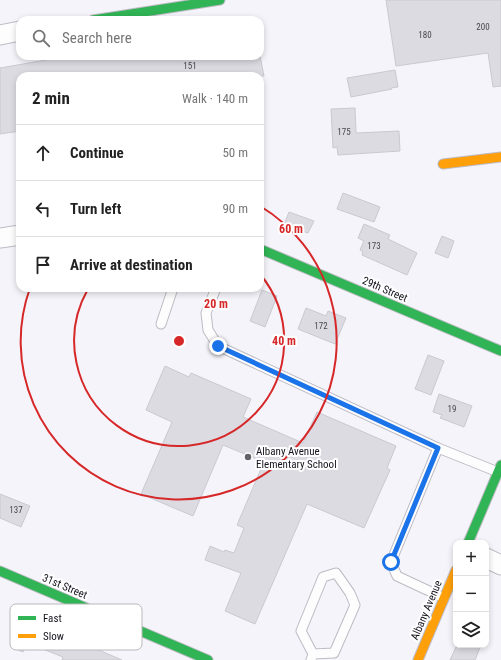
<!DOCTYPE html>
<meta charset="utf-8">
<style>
:root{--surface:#fff;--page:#f2f2f2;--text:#222;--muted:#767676;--line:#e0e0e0}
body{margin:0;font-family:"Roboto Condensed",sans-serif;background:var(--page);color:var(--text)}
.controls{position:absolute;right:12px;bottom:12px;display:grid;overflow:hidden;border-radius:8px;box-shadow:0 2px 6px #0003}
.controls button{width:36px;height:36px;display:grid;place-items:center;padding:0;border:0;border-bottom:1px solid var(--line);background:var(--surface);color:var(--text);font:20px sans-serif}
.stop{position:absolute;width:12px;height:12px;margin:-9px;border:3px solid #1a73e8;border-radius:50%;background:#fff}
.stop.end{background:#1a73e8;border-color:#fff;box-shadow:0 1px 4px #0008}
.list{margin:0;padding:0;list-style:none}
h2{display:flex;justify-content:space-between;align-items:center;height:52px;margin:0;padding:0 16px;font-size:17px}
h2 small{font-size:13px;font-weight:400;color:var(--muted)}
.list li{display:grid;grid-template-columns:26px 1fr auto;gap:12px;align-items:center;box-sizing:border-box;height:56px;padding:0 16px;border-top:1px solid var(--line)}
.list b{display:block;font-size:15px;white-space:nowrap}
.list em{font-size:13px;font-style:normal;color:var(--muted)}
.icon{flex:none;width:22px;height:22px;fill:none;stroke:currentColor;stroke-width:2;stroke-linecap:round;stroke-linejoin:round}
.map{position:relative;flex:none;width:501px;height:660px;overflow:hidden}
.search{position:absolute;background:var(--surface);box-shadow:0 2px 6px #0003;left:16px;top:16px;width:248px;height:44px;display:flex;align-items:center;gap:10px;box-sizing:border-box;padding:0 14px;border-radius:12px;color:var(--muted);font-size:15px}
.panel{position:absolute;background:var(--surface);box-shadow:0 2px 6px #0003;left:16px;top:72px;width:248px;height:220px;border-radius:12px}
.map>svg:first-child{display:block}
.building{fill:#dcdbe2;stroke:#cac9d1}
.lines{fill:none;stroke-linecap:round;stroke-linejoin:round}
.lane-casing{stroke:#bdbbc4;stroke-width:11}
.street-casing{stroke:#bdbbc4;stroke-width:21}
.fast-casing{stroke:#bdbbc4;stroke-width:11}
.slow-casing{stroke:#bdbbc4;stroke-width:11}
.lane{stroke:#fefdfe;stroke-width:9}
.street{stroke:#fefdfe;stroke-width:19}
.fast{stroke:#30b455;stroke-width:9}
.slow{stroke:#ff9f0a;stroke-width:9}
.route{stroke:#1a73e8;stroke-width:5}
.ring{fill:none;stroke:#d62828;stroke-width:2}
.poi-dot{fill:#63626a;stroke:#fff;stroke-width:1.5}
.labels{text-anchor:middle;stroke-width:4;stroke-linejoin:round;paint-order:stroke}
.number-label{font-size:9px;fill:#48464e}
.street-label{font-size:11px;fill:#15131c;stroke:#fff}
.poi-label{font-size:11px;fill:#15131c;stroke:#fff;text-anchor:start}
.key{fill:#fff;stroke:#b9b8bb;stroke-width:1}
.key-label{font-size:11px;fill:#15131c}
.centre{fill:#d62828;stroke:#fff;stroke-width:2}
.ring-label{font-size:12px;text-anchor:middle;font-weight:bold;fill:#d62828;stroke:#fff;stroke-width:4;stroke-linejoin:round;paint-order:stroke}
</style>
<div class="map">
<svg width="501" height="660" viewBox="0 0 501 660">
<rect width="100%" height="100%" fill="#f5f4fa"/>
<g class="building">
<path d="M386,0H501V86L493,87L488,53L396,66Z"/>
<path d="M69,56H260L264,76H20V131L0,134V68Z"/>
<path d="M395,70L398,87L391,88L392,89L351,97L347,78Z"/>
<path d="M355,108L356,133L399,131L400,151L338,155L337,147L333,148L331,109Z"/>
<path d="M343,193L380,207L374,222L337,209Z"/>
<path d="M289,212L314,221L308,233L284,225Z"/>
<path d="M364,224L390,235L388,239L417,253L407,275L362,255L363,252L360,250L364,241L358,238Z"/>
<path d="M442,236L454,241L448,258L435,253Z"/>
<path d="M262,290L277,296L265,327L250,321Z"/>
<path d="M306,308L326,316L328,311L346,318L335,344L298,329Z"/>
<path d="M428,355L444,361L431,395L415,389Z"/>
<path d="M165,366L189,377L191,373L251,399L243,417L303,443L317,412L396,446L387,468L390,470L364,528L307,504L255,624L225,611L241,573L205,560L210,546L224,552L225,550L234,553L244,528L237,525L264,462L223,445L193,516L141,494L172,422L146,410Z"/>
<path d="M439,394L472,406L464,427L440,418L442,415L433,412Z"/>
<path d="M0,494L30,506L21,527L0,518Z"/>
<path d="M23,617L46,626L54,630V631L122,660H62L63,657L35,646L34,649L26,645L23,652L11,647Z"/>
<path d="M457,645H481L475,660H450Z"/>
</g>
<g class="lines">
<g class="lane-casing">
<g id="lane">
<path d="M216,288L206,313L208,330L218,346L438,448"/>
<path d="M161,324L173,288"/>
<path d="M444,598L397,576L391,562L438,448L498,472"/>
<path d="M311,660L313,654L301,631L323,577L336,573L350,593L355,605L334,653L313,654"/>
</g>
</g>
<g class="street-casing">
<g id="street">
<path d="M0,35L20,31"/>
<path d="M0,238L20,235"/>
<path d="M486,558L501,565"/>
</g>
</g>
<g class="fast-casing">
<g id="fast">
<path d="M93,20L220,0"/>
<path d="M260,249L501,351"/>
<path d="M468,543L501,465"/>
<path d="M0,571L208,660"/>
</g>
</g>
<g class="slow-casing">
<g id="slow">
<path d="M443,164L501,157"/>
<path d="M418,660L456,570"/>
</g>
</g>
<use href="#lane" class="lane"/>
<use href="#street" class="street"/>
<use href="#fast" class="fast"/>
<use href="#slow" class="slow"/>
</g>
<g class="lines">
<path class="route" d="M218,346L438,448L391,562"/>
</g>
<g class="ring">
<path d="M179 288A53 53 0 1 1 179 288"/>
<path d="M260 274A105 105 0 1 1 88 289"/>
<path d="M260 206A158 158 0 1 1 30 288"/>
</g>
<circle class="poi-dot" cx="248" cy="457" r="4"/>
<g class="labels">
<g class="number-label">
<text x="483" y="30">200</text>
<text x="425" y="38">180</text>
<text x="190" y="69">151</text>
<text x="344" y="135">175</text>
<text x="374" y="249">173</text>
<text x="321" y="329">172</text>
<text x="452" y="412">19</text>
<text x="16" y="513">137</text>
</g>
<g class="street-label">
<text transform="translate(385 289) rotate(23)" y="4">29th Street</text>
<text transform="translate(65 586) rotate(23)" y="4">31st Street</text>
<text transform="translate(426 610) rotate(-67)" y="4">Albany Avenue</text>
</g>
<g class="poi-label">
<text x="256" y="455">Albany Avenue<tspan x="256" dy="13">Elementary School</tspan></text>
</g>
</g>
<rect x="10" y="604" width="132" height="46" rx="6" class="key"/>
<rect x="18" y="616" width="18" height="4" fill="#30b455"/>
<rect x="18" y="634" width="18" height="4" fill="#ff9f0a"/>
<g class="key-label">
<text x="43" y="622">Fast</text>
<text x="43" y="640">Slow</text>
</g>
<circle cx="179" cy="341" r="6" class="centre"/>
<g class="ring-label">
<text x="291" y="233">60 m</text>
<text x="216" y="308">20 m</text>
<text x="284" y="345">40 m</text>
</g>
</svg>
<div class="controls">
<button>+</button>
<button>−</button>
<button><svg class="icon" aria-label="layers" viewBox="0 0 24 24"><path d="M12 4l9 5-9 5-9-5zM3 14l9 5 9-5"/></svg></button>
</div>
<div class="stop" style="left:391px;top:562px"></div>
<div class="stop end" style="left:218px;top:346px"></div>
<div class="search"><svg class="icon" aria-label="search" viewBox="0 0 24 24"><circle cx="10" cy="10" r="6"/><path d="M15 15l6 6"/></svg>Search here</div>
<section class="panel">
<h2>2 min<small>Walk · 140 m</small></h2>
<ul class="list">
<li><svg class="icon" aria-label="ahead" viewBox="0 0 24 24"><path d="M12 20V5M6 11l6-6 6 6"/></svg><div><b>Continue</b></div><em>50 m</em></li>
<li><svg class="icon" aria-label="left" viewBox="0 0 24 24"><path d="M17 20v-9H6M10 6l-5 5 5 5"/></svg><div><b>Turn left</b></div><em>90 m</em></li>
<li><svg class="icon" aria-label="arrive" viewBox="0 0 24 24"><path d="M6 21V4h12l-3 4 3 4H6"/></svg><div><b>Arrive at destination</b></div></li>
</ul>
</section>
</div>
